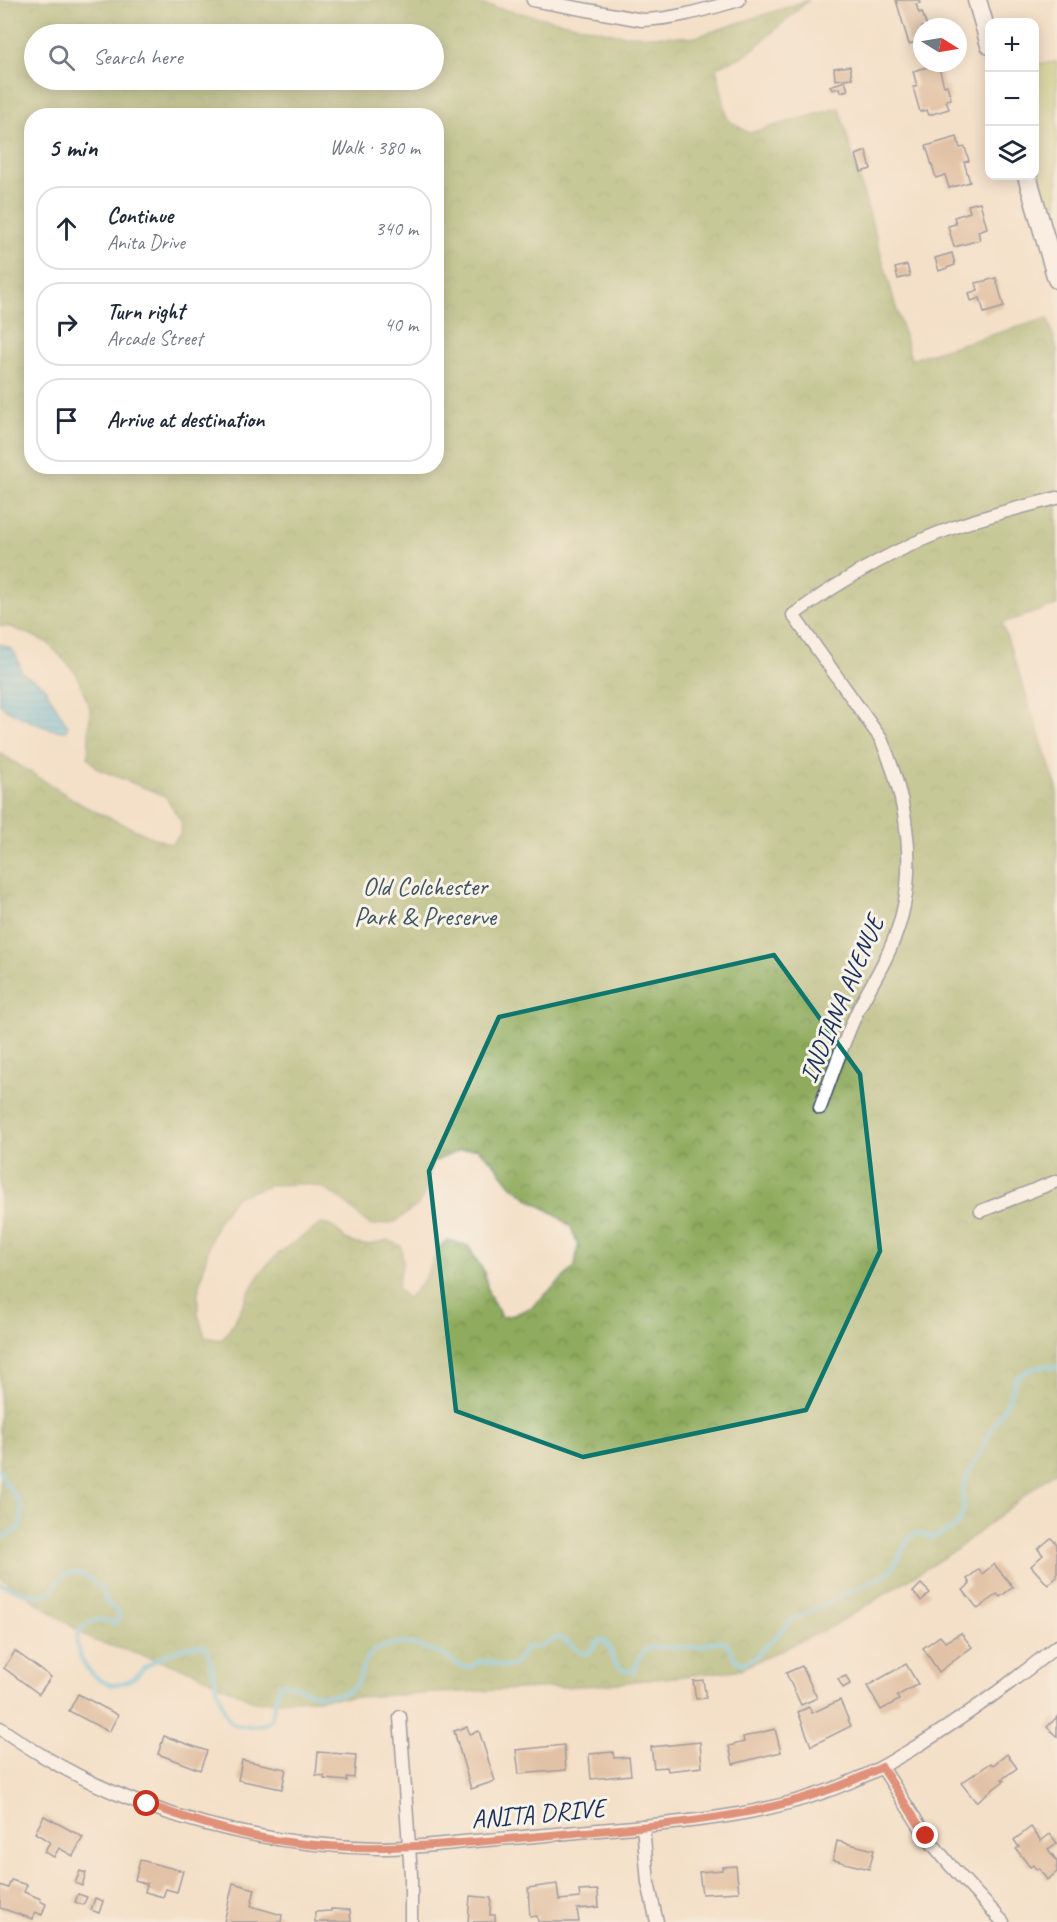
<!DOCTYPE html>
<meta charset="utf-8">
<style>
:root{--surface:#fff;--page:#f2f2f3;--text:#1f2937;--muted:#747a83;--line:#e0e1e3}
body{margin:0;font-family:Caveat,sans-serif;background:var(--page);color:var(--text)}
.controls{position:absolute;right:18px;top:18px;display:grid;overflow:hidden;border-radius:12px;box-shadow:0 3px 15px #0003}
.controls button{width:54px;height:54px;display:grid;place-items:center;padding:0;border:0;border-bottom:2px solid var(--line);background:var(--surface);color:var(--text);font:30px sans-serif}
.compass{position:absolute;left:913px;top:18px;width:54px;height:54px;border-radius:50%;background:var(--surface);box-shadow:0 3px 15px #0003;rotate:101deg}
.stop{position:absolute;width:18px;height:18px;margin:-14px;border:4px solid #c8321e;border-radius:50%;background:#fff}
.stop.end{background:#c8321e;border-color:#fff;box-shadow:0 2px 6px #0008}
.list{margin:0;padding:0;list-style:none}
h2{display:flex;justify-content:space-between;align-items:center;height:78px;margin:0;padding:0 24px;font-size:26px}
h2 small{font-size:20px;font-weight:400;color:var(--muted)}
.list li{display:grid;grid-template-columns:39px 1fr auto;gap:18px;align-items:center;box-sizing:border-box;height:84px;margin:0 12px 12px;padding:0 12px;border:2px solid var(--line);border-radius:24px}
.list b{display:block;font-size:22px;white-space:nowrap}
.list p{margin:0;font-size:20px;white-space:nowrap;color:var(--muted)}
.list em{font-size:20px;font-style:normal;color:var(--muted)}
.icon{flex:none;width:33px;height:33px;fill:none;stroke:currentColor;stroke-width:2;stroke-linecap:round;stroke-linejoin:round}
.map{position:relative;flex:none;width:1057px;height:1922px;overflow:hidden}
.search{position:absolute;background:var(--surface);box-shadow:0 3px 15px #0003;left:24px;top:24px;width:420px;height:66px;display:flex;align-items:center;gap:15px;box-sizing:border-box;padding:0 21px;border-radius:33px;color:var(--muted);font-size:22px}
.panel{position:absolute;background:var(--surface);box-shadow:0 3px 15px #0003;left:24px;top:108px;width:420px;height:366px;border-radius:24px}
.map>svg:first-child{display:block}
.green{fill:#b4c669;stroke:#687a64;stroke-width:1.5}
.forest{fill:url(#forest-crowns);stroke:#556d5e;stroke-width:1.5;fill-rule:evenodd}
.water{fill:url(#water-rules);stroke:#3e789e;stroke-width:1.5}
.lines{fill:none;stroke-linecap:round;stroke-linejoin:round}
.stream{stroke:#61c0df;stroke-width:4.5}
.building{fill:#cd9e7c}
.street-casing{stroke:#3c4a6e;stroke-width:15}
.secondary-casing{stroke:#3c4a6e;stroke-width:21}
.street{stroke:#fff;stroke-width:12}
.secondary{stroke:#fff;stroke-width:18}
.route{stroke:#c8321e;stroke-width:8}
.marked{fill:none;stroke:#0f766e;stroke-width:4.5;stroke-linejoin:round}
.labels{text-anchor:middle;stroke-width:6;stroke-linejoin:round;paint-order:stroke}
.park-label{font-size:26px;fill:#415561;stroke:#f7f3e8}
.street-label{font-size:26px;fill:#1b2f5e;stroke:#f7f3e8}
</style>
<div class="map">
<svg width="1057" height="1922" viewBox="0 0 1057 1922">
<defs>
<pattern id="forest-crowns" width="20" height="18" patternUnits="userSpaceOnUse" patternTransform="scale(1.5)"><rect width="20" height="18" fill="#8fab5d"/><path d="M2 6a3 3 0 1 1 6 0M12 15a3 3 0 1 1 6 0" fill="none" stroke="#748c50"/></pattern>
<pattern id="water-rules" width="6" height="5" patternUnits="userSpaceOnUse" patternTransform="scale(1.5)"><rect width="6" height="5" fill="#61c0df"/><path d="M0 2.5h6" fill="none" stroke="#4f9cb8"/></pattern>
</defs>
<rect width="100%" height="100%" fill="#f7f3e8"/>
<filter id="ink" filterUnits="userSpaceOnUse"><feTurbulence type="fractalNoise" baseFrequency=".0167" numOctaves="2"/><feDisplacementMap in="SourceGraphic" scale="12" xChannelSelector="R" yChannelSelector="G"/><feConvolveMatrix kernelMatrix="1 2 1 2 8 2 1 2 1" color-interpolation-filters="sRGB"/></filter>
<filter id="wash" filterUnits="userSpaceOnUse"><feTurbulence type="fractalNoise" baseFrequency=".008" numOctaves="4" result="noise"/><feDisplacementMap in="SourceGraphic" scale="24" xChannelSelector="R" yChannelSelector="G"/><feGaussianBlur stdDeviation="1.35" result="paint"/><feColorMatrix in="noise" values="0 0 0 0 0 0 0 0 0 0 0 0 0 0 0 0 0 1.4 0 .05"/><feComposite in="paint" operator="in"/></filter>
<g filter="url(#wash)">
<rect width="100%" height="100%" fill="#f4e0c8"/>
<path class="green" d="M1057,62V235L1035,158V64Z"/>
<path class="forest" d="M0,0H460L623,35L695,37L809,0L746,55L716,67L728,120L749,133L839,108L911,359L1048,318L1057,350V605L1002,623L1057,788V1470L956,1550L833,1626L738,1670L601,1685L255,1702L195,1672L92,1640L0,1577V753L84,806L147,835L171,844L180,835L182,823L165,796L98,769L88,757L90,709L76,673L48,643L31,635L10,627L0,626ZM34,34H434V80H34ZM32,116H436V466H32ZM477,1148L493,1162L511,1185L531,1200L555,1214L571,1227L578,1246L575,1267L560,1281L532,1307L514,1315L502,1317L489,1295L484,1272L468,1246L448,1240C435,1249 437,1254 430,1268C425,1280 417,1290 407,1298L397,1288L403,1262L401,1246L387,1240C375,1244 362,1248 349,1241C336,1234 340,1226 321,1224C301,1238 277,1251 262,1271C245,1292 240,1320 221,1340L205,1337L198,1314V1293L209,1245L217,1223L235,1197L272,1185L305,1184L323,1188L344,1201L360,1217L371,1226L395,1222L417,1206L426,1192L428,1172L433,1162L460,1150Z"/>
<path class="water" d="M0,644C17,649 17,657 22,673L43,685L68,726L66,731C49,732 14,715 0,705Z"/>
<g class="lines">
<g class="stream">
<path d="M0,1470C5,1495 32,1498 18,1529L0,1539"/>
<path d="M0,1584L32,1595L38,1596L50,1593C55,1587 59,1578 66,1574C77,1568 97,1581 103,1592C104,1593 105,1599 105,1601L118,1612L119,1618L115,1623C108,1622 100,1618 92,1621C61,1634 84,1677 109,1684C116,1686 130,1681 135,1677C139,1674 141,1670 145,1667C161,1657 185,1643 205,1647L208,1651C212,1666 221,1712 231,1722C235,1726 244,1726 249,1726C257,1726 265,1725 271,1720L279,1685C291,1681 298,1688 309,1692C322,1697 338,1697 350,1690C368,1680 354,1652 390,1645C396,1643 403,1642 409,1644C420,1645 433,1651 444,1656C460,1664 462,1674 481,1661L507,1667L515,1664L526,1648C533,1646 540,1648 545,1644C550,1642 552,1638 558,1638C576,1640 581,1669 597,1642L604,1640L610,1648L614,1663L623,1670L634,1672L640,1656L648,1648C666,1645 682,1650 701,1646C707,1645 717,1639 724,1642C732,1647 731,1659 742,1664L753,1659L791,1621L885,1575L891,1570L897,1561L909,1538C918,1530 923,1534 933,1538L954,1528L960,1520L964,1509L962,1493L966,1478L981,1452L988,1436L1009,1399L1016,1378L1031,1369L1046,1366L1057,1367"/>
</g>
</g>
<g id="blocks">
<g class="building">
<path d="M896,0H919L920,3L916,4L919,13L922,12L927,27H922V40L909,44Z"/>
<path d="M938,64L944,86L947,85L951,99L946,100L949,109L929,115L927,110L920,112L913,87L917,86L913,71Z"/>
<path d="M850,66L852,78L835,80L834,68Z"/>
<path d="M845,81L848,90L841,92L840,88L832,90L830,86Z"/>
<path d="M957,137L960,148L965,147L969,161L964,162L970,182L949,188L945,175L936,178L926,146Z"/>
<path d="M866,151L871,169L861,172L856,155Z"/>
<path d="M980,202L987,228L978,231L980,240L954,247L948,226L956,224L954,217L970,212L968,205Z"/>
<path d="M952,253L955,265L939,271L935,258Z"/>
<path d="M907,265L910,276L898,279L895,268Z"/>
<path d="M996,278L1004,307L984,313L980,298L971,301L969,293L978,290L976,283Z"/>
<path d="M1051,1538L1057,1544V1577L1048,1585L1031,1566L1043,1555L1038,1549Z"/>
<path d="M994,1564L1013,1587L1000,1597L997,1594L978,1609L963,1590L970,1584L967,1579L979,1569L982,1574Z"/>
<path d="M921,1584L930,1593L921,1601L913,1592Z"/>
<path d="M961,1633L972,1647L939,1672L923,1648L940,1636L945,1642Z"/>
<path d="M15,1651L51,1677L39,1694L4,1668Z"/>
<path d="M906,1664L918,1684L897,1696L899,1700L881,1710L867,1686Z"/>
<path d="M802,1666L817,1698L801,1705L786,1673Z"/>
<path d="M846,1676L850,1684L843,1688L838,1679Z"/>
<path d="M703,1680L706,1698L696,1699L693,1681Z"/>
<path d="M78,1694L118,1715L109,1732L69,1711Z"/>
<path d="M840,1700L851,1726L811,1746L798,1712L809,1707L812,1713Z"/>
<path d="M1057,1717V1737L1047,1727Z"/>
<path d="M467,1727L470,1734L479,1731L495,1781L471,1789L454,1731Z"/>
<path d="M775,1729L781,1752L733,1764L729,1746L744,1742L743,1737Z"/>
<path d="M164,1736L207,1751L200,1770L158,1754Z"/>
<path d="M700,1742L702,1767L668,1771L667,1767L654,1768L651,1747Z"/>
<path d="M564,1745L566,1770L519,1774L516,1750Z"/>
<path d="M318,1752L356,1755L354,1778L347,1777V1781L324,1779V1776L316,1775Z"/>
<path d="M613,1752L614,1758L629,1757L631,1775L591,1779L589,1754Z"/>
<path d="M1007,1754L1017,1768L1002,1779L1004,1781L976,1802L961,1783L991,1763L993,1765Z"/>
<path d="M242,1760L286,1769L282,1789L238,1780Z"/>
<path d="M44,1816L83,1837L73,1856L59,1848L54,1857L44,1852L50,1842L35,1833Z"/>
<path d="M1031,1827L1041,1841L1050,1834L1057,1843L1048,1849L1057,1861V1872L1047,1880L1039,1868L1037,1870L1033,1865L1030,1867L1016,1849L1019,1847L1014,1840Z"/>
<path d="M837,1841L874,1850L869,1869L833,1860Z"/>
<path d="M140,1860L183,1871L177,1892L166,1889L163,1897L145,1892L147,1884L135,1880Z"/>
<path d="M736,1866L739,1892L702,1894L699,1872L722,1870V1867Z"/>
<path d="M80,1871L86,1873L82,1886L75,1883Z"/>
<path d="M11,1880L27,1885L24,1892L41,1899L40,1901L46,1904L42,1915L35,1912L33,1919L0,1908V1885L8,1888Z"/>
<path d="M233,1883L255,1889L251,1906L282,1915L281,1922H224Z"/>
<path d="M557,1884L559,1900L580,1898L579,1891L598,1890L599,1907L577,1909L579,1922H538L537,1916L530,1917L528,1888Z"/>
<path d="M78,1894L87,1897L83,1905L75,1902Z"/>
<path d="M470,1896L491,1898L490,1915H495V1922H468Z"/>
<path d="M95,1898L103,1901L99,1913L91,1910Z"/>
<path d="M331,1909L350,1910L351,1922H315V1912L331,1911Z"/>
</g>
</g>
</g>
<g filter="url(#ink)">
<use href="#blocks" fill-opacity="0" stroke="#3c4a6e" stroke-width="1.5"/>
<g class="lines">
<g class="street-casing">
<g id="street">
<path d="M533,0L642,20C676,19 707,9 739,0"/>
<path d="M820,1108C832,1075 843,1042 858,1010C869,988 883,967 892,944C920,879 909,802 881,739L793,615C843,579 897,547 955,527C988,515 1023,507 1057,498"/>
<path d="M981,1211L1057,1181"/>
<path d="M400,1717L411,1875V1922"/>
<path d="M0,1728C14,1738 28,1747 43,1756C142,1816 264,1846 379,1848C407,1848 435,1845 463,1842C505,1839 546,1835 588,1831C680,1823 774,1817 859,1778C877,1771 893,1760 909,1751C961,1720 1010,1684 1057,1646"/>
<path d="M882,1767L926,1836L950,1865L1003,1922"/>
<path d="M643,1826L648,1883L657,1922"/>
</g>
</g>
<g class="secondary-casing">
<g id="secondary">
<path d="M977,0L990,45"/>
<path d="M1027,176L1057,279"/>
</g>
</g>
<use href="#street" class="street"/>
<use href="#secondary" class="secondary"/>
</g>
</g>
<g class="lines" filter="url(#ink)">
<path class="route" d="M147,1804C195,1822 245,1837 296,1843C378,1853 459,1843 541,1836C657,1825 777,1821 882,1767L926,1836"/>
</g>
<path d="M0 0H1057V1922H0ZM774,955L860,1074L880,1251L806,1410L583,1457L456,1411L429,1171L499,1017Z" fill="#f4e0c8" fill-opacity=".55" fill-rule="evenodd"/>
<path class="marked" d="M774,955L860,1074L880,1251L806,1410L583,1457L456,1411L429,1171L499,1017Z"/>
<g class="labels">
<g class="park-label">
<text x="425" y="895">Old Colchester<tspan x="425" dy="30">Park &amp; Preserve</tspan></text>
</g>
<g class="street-label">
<text transform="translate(841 999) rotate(-67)" y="9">INDIANA AVENUE</text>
<text transform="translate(538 1813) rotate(-5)" y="9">ANITA DRIVE</text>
</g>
</g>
</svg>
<div class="controls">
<button>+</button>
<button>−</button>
<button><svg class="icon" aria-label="layers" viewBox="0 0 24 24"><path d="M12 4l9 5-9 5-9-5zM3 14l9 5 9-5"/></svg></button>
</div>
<svg class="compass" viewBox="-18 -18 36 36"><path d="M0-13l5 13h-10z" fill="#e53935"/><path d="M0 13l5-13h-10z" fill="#747a83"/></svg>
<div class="stop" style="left:147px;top:1804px"></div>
<div class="stop end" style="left:926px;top:1836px"></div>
<div class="search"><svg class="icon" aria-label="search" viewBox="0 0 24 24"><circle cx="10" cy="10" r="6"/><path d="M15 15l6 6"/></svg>Search here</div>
<section class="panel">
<h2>5 min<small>Walk · 380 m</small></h2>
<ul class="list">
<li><svg class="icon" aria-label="ahead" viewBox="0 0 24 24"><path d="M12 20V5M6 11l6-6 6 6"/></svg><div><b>Continue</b><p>Anita Drive</p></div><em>340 m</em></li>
<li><svg class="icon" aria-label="right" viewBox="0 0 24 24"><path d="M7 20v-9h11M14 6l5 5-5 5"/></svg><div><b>Turn right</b><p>Arcade Street</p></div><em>40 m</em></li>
<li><svg class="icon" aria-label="arrive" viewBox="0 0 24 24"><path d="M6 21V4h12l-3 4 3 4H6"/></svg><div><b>Arrive at destination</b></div></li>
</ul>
</section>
</div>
